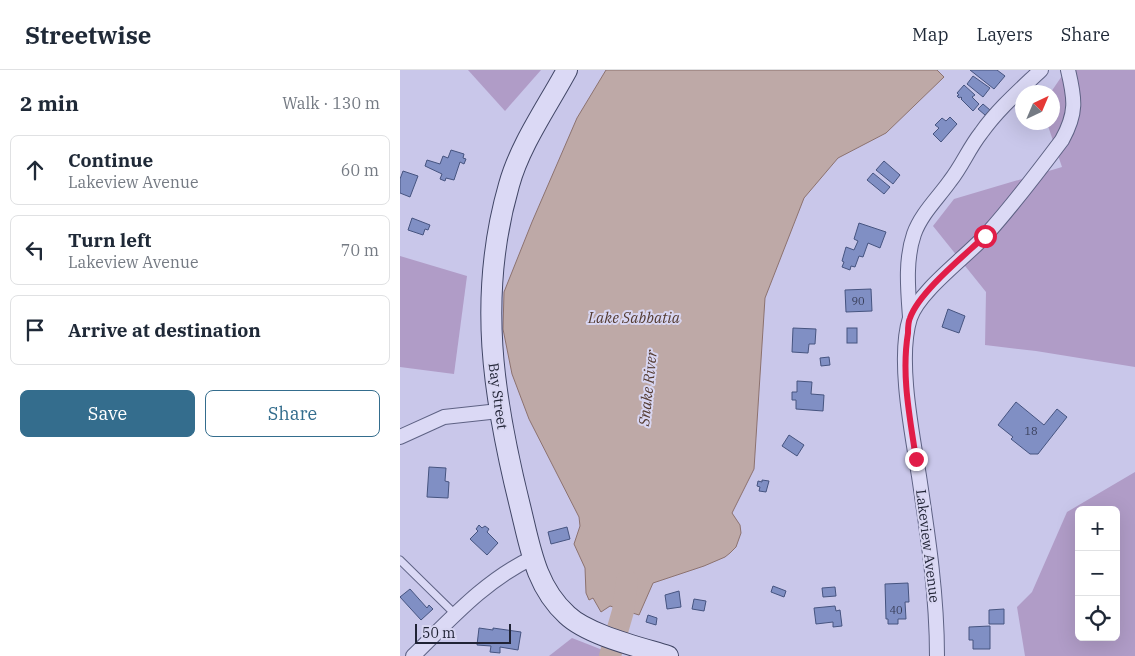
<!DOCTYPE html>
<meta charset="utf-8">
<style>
:root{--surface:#fff;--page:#f6f6f7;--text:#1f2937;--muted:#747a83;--line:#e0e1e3;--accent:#346d8d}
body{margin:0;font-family:"IBM Plex Serif",serif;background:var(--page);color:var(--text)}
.controls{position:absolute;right:15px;bottom:15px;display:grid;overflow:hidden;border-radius:8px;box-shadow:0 5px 20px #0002}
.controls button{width:45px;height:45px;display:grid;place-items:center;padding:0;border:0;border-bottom:1px solid var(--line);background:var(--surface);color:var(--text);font:25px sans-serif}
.compass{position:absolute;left:615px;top:15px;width:45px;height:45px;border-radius:50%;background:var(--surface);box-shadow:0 5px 20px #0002;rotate:44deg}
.scale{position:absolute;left:15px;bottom:12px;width:96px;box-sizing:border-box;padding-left:5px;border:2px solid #202335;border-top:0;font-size:14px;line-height:18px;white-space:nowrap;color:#202335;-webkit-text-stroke:4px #d8d6f2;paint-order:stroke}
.stop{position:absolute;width:15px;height:15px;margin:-11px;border:4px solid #e11d48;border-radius:50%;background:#fff}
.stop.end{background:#e11d48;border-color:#fff;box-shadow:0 1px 5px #0008}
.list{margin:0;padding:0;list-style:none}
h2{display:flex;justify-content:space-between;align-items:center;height:65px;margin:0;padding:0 20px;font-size:21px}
h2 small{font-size:16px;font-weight:400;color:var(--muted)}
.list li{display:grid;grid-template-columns:32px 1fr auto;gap:15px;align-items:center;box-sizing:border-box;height:70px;margin:0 10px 10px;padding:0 10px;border:1px solid var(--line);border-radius:8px}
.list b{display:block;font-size:19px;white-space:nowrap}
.list p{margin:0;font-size:16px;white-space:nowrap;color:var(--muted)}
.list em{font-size:16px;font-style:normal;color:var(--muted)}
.actions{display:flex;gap:10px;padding:15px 20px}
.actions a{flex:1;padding:11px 0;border:1px solid var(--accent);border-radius:8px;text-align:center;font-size:18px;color:var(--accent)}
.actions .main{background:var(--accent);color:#fff}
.icon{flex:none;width:28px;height:28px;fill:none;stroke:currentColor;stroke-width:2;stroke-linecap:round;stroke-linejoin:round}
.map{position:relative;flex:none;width:735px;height:586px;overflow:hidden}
header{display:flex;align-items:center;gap:30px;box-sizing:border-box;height:70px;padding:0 25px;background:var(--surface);border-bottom:1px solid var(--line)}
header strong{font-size:24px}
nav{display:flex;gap:28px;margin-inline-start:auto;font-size:18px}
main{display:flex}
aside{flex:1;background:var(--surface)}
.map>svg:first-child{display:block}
.green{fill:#b09cc7;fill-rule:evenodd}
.water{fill:#bea9a7;stroke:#8c726f}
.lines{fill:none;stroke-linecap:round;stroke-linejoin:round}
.river{stroke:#bea9a7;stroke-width:22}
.building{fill:#808fc4;stroke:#465480}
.service-casing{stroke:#5e6284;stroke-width:9}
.minor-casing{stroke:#5e6284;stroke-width:16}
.secondary-casing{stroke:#414666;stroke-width:22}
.service{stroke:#dbd9f5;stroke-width:7}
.minor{stroke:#dbd9f5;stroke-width:14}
.secondary{stroke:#dbd9f5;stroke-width:20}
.route{stroke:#e11d48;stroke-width:6}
.labels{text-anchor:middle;stroke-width:4;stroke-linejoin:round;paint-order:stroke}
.number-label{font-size:11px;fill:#383e59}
.street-label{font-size:14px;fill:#202335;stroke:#d8d6f2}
.water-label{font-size:15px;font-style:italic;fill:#543b31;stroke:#d8d6f2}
</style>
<header>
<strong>Streetwise</strong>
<nav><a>Map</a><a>Layers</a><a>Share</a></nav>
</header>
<main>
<aside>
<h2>2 min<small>Walk · 130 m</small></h2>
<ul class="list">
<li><svg class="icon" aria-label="ahead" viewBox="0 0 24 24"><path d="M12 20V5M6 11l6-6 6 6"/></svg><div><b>Continue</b><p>Lakeview Avenue</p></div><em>60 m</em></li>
<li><svg class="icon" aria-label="left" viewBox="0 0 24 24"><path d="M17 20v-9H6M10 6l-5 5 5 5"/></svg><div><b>Turn left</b><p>Lakeview Avenue</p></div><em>70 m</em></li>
<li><svg class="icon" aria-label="arrive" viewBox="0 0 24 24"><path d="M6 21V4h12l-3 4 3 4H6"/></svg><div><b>Arrive at destination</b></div></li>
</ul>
<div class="actions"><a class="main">Save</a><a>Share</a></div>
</aside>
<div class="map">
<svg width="735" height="586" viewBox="0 0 735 586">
<rect width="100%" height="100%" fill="#c9c7ea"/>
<g class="green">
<path d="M68,0H141L105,41Z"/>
<path d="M666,0H735V297L636,281L585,275L586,222L533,156L554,129L662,97L647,53L652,52V22H651Z"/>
<path d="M0,186L67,206L54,304L0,297Z"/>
<path d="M735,402V586H625L617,537L632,522L667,442ZM679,440H716V567H679Z"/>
<path d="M172,568L218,586H149Z"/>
</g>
<path class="water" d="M206,0H537L544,7L486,63L438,88L404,128L365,228L354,399L332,443L340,455L341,463L336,477L330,483L325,487L304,496L253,513L239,545L210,536L201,542L193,528L189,530L186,523L185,498L174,474L180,456L179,447L129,349L112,304L103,259L104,222L132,152L177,48Z"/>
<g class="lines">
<path class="river" d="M210,586L223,541L227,511"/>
</g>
<g class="building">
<path d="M570,0H597L605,6L594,19Z"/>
<path d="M573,6L590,18L583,27L567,14Z"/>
<path d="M564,15L575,25L572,27L579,34L573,41L561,29L562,28L561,27L559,28L557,26L559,25L557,23Z"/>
<path d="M583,34L590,40L585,45L578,39Z"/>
<path d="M550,47L557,54L541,72L533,64L539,58L535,55L542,48L546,51Z"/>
<path d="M51,80L64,84L63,88L66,89L64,94L60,92L54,110L46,108L45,111L40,109L42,104L25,96L27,90L40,94L43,86L48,88Z"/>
<path d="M484,91L500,105L493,114L476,100Z"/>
<path d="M3,101L18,106L10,127L0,123V109Z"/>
<path d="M473,103L490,117L484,124L467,110Z"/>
<path d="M12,148L30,155L28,160L25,159L23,165L8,160Z"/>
<path d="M459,153L486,162L480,178L468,173L463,187L459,186L455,197L451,196L450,200L442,197L444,192L442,191L446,177L454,180L458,171L454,169Z"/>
<path d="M471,219L472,241L446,242L445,220Z"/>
<path d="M548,239L565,246L559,263L542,257Z"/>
<path d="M393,258L416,259L415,274H409L408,283L392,282Z"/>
<rect x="447" y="258" width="10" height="15"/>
<path d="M429,287L430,295L421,296L420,288Z"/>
<path d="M397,311L412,312L411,324L424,325L423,341L396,339V330H392V322H397Z"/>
<path d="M616,332L644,355L657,339L667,347L638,384H630L611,369L613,367L598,355Z"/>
<path d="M389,365L404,375L397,386L382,376Z"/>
<path d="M29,397L46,398L45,411L49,412L48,428L27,427Z"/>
<path d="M362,410L369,411L366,422L359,421L360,417L357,416L358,411L362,412Z"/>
<path d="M79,455L82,458L85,456L89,459L87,462L98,473L87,485L70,469L78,461L76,459Z"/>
<path d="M167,457L170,469L151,474L148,462Z"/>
<path d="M508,513L509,532H505L506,549H498V554H488V549H486L485,514Z"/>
<path d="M373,516L386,521L384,527L371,522Z"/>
<path d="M435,517L436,526L423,527L422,518Z"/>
<path d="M10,519L27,538L29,535L33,539L21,550L0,527Z"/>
<path d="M279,521L281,537L267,539L265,525Z"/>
<path d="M294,529L306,531L304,541L292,539Z"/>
<path d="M435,536L436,541L440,540L442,556L433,557V552L416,554L414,538Z"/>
<path d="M604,539V554H589V540Z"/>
<path d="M248,545L257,548L256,555L246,552Z"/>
<path d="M590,556V579H573V570H569V557Z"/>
<path d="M79,558L93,560V558L121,562L118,580L100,577V583L90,582L91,576L77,575Z"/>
</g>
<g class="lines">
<g class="service-casing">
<path id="service" d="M0,490L55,544"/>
</g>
<g class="minor-casing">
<g id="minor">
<path d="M510,247C508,220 505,190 514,164C521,144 538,128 550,111C562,96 569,78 581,63C598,39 620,20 641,0"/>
<path d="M0,367L44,347L99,341"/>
<path d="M13,586C50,550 84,511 132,488"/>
<path d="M537,586C537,525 528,466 519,406C512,363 497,288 510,248C519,221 566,187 586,165C613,135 638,102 662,70C677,43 675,29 668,0"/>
</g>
</g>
<g class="secondary-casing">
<path id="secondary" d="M167,0C147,37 120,75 109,115C77,226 93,327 120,436C130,476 135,516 167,545C188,565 239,577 268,586"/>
</g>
<use href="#service" class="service"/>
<use href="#minor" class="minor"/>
<use href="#secondary" class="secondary"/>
</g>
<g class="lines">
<path class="route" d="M516,389C510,348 501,305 508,263C508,258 508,252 510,248C519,222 565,185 585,166"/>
</g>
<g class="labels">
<g class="number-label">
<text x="458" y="235">90</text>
<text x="631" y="365">18</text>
<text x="496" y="544">40</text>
</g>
<g class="street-label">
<text transform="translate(98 326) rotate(82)" y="5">Bay Street</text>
<text transform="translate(528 476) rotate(83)" y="5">Lakeview Avenue</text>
</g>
<g class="water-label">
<text x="234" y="253">Lake Sabbatia</text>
<text transform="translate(248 318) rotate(-84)" y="5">Snake River</text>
</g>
</g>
</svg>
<div class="controls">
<button>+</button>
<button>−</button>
<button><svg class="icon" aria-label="locate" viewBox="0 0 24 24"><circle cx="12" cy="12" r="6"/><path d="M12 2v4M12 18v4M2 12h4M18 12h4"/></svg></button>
</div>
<svg class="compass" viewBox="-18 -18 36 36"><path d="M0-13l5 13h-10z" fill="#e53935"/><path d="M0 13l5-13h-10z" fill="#747a83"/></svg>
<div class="scale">50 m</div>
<div class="stop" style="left:585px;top:166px"></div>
<div class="stop end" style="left:516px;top:389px"></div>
</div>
</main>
